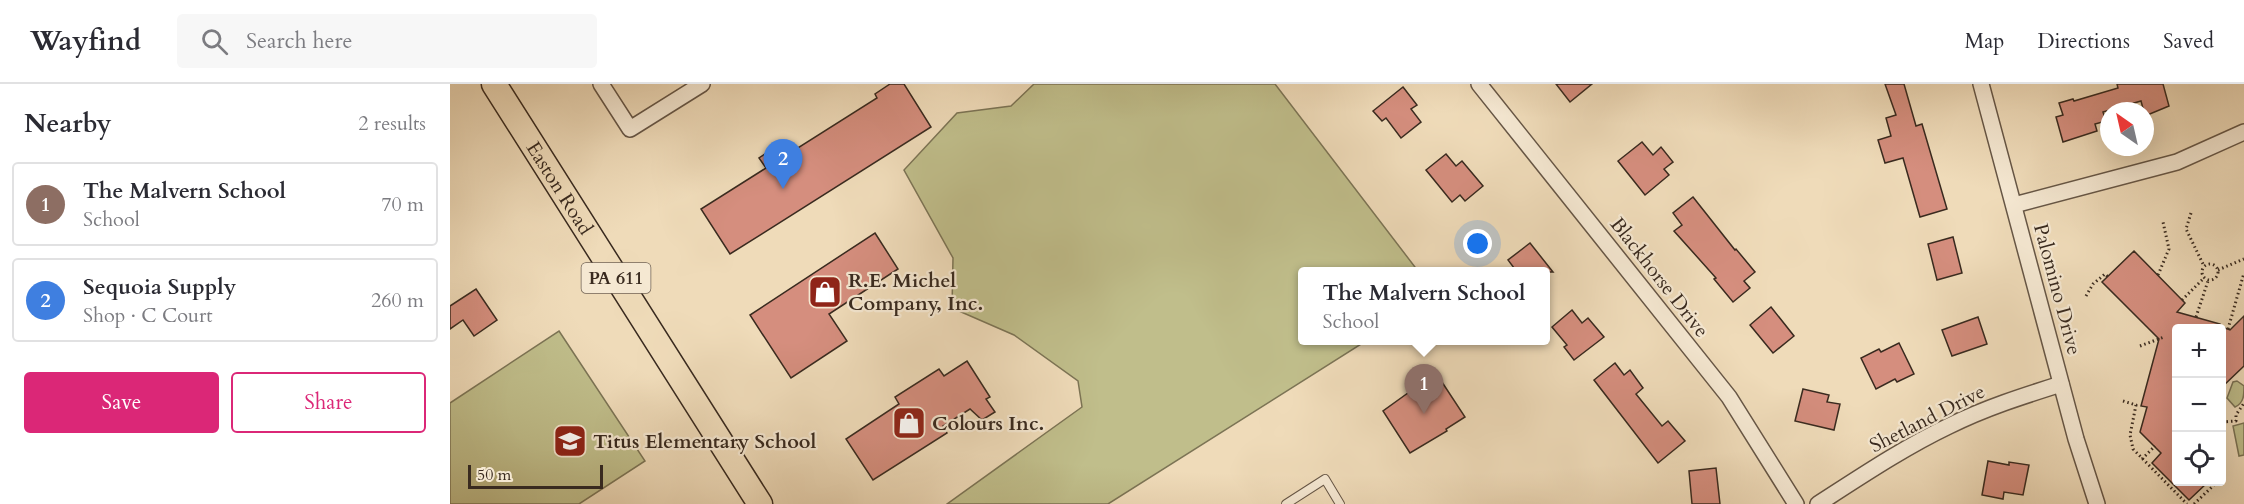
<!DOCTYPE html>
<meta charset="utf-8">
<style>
:root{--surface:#fff;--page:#f7f7f7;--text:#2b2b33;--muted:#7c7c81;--line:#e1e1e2;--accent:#db2777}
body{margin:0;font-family:Cardo,serif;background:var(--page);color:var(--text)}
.controls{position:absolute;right:18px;bottom:18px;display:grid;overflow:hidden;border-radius:6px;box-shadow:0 6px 24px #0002}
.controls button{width:54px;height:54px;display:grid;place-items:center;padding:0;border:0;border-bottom:2px solid var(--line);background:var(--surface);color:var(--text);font:30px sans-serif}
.compass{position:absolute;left:1650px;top:18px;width:54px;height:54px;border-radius:50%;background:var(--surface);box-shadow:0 6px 24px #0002;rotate:326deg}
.scale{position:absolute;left:18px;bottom:15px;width:135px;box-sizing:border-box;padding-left:6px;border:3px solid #392a1f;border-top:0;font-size:16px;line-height:21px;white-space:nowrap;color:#392a1f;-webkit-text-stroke:4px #f5e8d2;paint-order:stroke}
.you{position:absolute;left:1028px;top:160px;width:21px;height:21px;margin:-15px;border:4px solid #fff;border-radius:50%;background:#1a73e8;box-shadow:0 0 0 9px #1a73e833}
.badge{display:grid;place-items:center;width:39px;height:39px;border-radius:50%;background:var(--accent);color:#fff;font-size:20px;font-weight:700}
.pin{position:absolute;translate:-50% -50px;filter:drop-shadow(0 2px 3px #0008)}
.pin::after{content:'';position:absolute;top:32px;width:21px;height:18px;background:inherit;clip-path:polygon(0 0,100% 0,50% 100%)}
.popup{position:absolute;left:848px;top:183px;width:252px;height:78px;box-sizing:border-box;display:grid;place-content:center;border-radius:6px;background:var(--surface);filter:drop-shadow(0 2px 4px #0005);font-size:20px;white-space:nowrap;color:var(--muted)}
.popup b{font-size:22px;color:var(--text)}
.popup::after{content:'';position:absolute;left:50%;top:100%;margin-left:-12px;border:12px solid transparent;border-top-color:var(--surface)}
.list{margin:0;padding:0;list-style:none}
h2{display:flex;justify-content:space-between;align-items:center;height:78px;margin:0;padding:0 24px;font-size:26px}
h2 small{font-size:20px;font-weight:400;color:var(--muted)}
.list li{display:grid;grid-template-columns:39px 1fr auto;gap:18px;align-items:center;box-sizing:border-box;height:84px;margin:0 12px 12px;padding:0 12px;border:2px solid var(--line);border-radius:6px}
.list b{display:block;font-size:22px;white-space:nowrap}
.list p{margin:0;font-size:20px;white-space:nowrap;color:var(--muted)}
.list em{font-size:20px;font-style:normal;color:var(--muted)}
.actions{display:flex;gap:12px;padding:18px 24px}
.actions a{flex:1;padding:14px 0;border:2px solid var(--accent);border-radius:6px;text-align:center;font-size:21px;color:var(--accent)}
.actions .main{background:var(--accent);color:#fff}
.icon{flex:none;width:33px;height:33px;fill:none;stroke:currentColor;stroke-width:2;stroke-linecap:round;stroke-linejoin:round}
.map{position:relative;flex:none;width:1794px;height:420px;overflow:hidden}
header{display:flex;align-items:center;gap:36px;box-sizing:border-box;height:84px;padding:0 30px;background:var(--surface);border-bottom:2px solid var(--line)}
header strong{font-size:28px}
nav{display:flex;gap:33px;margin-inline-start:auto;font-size:21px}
.search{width:420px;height:54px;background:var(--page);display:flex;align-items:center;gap:15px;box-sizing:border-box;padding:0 21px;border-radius:6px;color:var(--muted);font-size:22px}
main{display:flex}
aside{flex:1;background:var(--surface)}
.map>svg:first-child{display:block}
.green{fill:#c0be8b;stroke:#7c7455;stroke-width:1.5}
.building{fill:#d58e7e;stroke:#392a1f;stroke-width:1.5}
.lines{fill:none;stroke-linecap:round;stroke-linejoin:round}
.service-casing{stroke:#665646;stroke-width:10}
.minor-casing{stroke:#665646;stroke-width:18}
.trunk-casing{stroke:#392a1f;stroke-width:27}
.path{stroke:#392a1f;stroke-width:3;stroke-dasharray:1.5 3;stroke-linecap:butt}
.service{stroke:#f5e8d2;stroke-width:8}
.minor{stroke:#f5e8d2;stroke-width:15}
.trunk{stroke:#efdbb9;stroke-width:24}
.labels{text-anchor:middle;stroke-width:4.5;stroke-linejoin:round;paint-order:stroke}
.shield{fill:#f5e8d2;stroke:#716355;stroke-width:1.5}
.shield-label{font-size:18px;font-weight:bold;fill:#392a1f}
.street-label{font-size:20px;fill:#392a1f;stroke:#f5e8d2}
.poi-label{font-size:20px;font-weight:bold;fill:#392a1f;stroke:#f5e8d2;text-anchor:start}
</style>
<header>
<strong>Wayfind</strong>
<div class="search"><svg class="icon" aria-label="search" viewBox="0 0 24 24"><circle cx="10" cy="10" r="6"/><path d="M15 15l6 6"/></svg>Search here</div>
<nav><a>Map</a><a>Directions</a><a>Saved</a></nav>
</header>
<main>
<aside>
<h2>Nearby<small>2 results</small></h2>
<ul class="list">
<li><span class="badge" style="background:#8d6e63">1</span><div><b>The Malvern School</b><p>School</p></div><em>70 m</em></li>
<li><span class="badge" style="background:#3f7fe0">2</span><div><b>Sequoia Supply</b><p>Shop · C Court</p></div><em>260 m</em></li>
</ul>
<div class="actions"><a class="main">Save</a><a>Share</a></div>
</aside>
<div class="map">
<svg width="1794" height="420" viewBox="0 0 1794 420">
<rect width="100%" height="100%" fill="#efdbb9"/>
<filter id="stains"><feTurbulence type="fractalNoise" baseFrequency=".00333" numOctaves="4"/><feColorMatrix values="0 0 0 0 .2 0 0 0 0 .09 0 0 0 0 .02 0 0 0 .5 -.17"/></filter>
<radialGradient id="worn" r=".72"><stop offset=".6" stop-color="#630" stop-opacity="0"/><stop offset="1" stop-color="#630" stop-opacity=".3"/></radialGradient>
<g class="green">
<path d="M584,0H825L968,187L852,188V256L916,257L658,420H497L632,323L628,297L564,251L502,224L503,174L454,86L507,29L561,22Z"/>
<path d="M109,247L195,377L129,420H0V319Z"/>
<path d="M1787,297L1794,302C1794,311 1794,319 1785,323L1777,314L1783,298Z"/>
<path d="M1794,339V371L1789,372L1783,342Z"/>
</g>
<g class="building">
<path d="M440,0H454L481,43L280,170L251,125L316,84L309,74L333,58L340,69L427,14L425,10Z"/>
<path d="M1106,0H1142L1120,18Z"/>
<path d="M1435,0H1454L1466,42L1472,40L1497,125L1470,133L1453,74L1435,79L1428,56L1441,52L1436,34L1446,31Z"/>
<path d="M1667,0H1713L1719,22L1695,32L1691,17L1653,28L1656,37L1645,40L1647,47L1613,58L1606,33L1613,31L1609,19L1623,15L1624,17L1668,4Z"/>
<path d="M953,3L967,21L961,25L971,38L951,54L936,34L932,37L923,27Z"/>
<path d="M1192,58L1203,71L1211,63L1223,78L1214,85L1219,91L1195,111L1168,77Z"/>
<path d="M996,70L1006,82L1012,77L1033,102L1015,117L1010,111L1002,118L976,86Z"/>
<path d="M1243,113L1285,166L1286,165L1305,188L1294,197L1300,204L1283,218L1264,195L1266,194L1224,147L1232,141L1223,129Z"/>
<path d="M425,149L448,185L379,230L397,257L341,294L300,231Z"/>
<path d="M1503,153L1512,189L1487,196L1478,160Z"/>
<path d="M1080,159L1103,188H1067L1058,176Z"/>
<path d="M1684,167L1735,219L1727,228L1770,240L1769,244H1726V398H1758L1739,416L1702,379L1711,369L1690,348L1697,323L1691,322L1709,255L1652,198Z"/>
<path d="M26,205L47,236L24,252L13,236L0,245V222Z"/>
<path d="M1321,223L1344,252L1323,269L1300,241Z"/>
<path d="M1122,226L1132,239L1138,234L1154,253L1124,276L1114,263L1117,261L1102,243Z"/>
<path d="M1794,232V282L1772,303V243L1780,246Z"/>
<path d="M1528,233L1537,260L1502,272L1492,246Z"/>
<path d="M1449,259L1464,290L1447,298L1445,295L1426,305L1411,274L1429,265L1431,268Z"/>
<path d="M517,277L540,313L536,315L545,328L532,336L520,325L493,342L497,349L423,396L396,355L449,320L445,313L489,285L494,292Z"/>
<path d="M1165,279L1174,291L1180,286L1193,304L1186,310L1212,342L1218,337L1235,357L1208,379L1144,296Z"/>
<path d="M988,292L1015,333L996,345L997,347L960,369L933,327L969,301L970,303Z"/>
<path d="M1353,305L1379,311L1377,318L1390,320L1384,346L1345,337Z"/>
<path d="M1538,377L1559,381V378L1579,381L1573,411L1554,408L1553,415L1532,411Z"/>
<path d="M1266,384L1270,420H1242L1239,387Z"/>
</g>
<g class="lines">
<g class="service-casing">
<path id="service" d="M836,420L875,395L890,420"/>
</g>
<g class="minor-casing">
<g id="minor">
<path d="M151,0L180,45L252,0"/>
<path d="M1029,0L1279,313L1346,420"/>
<path d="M1531,0L1626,355L1647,420"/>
<path d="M1564,121L1727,78L1794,48"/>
<path d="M1368,420C1410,393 1453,364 1499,342C1535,324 1573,312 1611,300"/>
</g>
</g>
<g class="trunk-casing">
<g id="trunk">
<path id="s1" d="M44,0L310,420"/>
</g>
</g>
<g class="path">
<path d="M1741,129L1736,145L1754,182"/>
<circle cx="1760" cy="188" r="8"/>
<path d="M1768,186L1794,175"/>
<path d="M1708,191L1719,165L1713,138"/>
<path d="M1636,212L1643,200L1655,190L1658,193"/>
<path d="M1732,216L1754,194"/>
<path d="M1746,233L1758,197"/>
<path d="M1778,245L1794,189"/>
<path d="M1690,262L1714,253"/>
<path d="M1673,317L1686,321L1680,351L1683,365L1737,420"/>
<path d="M1772,338L1786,337V331L1794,319"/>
<path d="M1692,375L1705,362"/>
<path d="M1744,420L1764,401L1761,398"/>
</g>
<use href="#service" class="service"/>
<use href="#minor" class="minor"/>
<use href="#trunk" class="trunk"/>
</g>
<defs>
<g id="shop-square" transform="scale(1.725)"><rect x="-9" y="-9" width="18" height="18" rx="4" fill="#8f2418" stroke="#f5e8d2"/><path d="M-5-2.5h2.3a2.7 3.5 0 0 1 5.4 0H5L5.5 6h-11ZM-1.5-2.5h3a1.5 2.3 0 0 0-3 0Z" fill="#fff"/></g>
<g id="school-square" transform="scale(1.725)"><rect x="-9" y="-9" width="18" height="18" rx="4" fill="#8f2418" stroke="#f5e8d2"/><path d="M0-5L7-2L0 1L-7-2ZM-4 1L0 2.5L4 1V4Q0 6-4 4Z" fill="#fff"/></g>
</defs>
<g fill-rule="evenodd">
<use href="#shop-square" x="375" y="208"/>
<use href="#shop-square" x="459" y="339"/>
<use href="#school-square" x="120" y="357"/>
</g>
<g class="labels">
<rect class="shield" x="131.5" y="179" width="69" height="30" rx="4.5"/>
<g class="shield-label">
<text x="166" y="200">PA 611</text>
</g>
<g class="street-label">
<text dy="7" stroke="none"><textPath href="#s1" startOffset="123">Easton Road</textPath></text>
<text transform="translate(1210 193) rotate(52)" y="7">Blackhorse Drive</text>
<text transform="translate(1608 205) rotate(75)" y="7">Palomino Drive</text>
<text transform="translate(1477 334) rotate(-27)" y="7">Shetland Drive</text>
</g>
<g class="poi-label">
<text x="398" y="203">R.E. Michel<tspan x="398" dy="23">Company, Inc.</tspan></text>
<text x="482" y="346">Colours Inc.</text>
<text x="143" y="364">Titus Elementary School</text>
</g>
</g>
<rect width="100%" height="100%" filter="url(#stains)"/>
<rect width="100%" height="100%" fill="url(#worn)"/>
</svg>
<div class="controls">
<button>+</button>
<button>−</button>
<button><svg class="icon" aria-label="locate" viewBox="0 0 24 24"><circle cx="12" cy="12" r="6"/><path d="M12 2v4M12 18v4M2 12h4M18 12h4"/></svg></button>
</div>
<svg class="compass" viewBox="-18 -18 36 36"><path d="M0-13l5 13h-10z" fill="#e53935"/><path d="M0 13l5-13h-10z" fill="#7c7c81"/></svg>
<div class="scale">50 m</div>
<div class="you"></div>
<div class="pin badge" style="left:974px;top:330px;background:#8d6e63">1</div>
<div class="popup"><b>The Malvern School</b>School</div>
<div class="pin badge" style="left:333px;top:105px;background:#3f7fe0">2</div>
</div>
</main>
